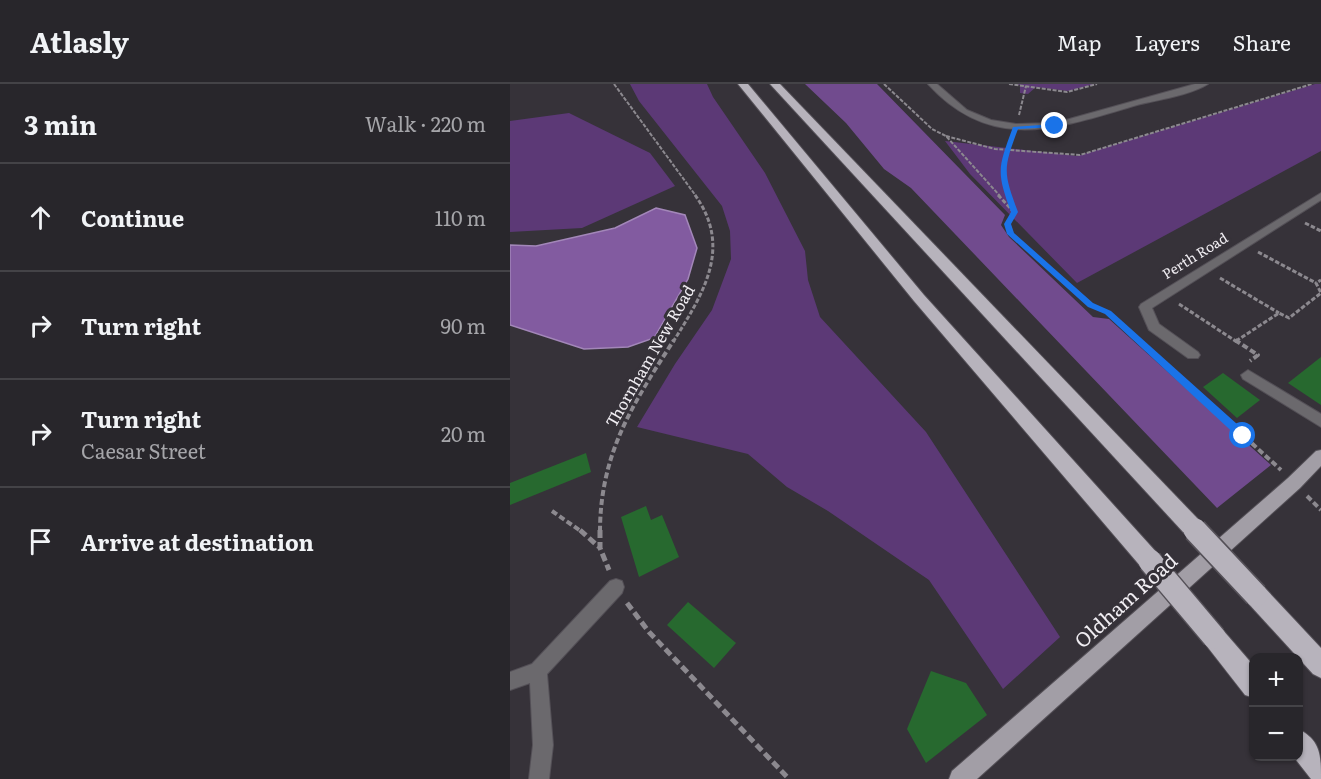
<!DOCTYPE html>
<meta charset="utf-8">
<style>
:root{--surface:#28262b;--page:#343237;--text:#f1f3f6;--muted:#a5a5a9;--line:#444347}
body{margin:0;font-family:Literata,serif;background:var(--page);color:var(--text)}
.controls{position:absolute;right:18px;bottom:18px;display:grid;overflow:hidden;border-radius:12px;box-shadow:0 2px 4px #0004}
.controls button{width:54px;height:54px;display:grid;place-items:center;padding:0;border:0;border-bottom:2px solid var(--line);background:var(--surface);color:var(--text);font:30px sans-serif}
.stop{position:absolute;width:18px;height:18px;margin:-14px;border:4px solid #1a73e8;border-radius:50%;background:#fff}
.stop.end{background:#1a73e8;border-color:#fff;box-shadow:0 2px 6px #0008}
.list{margin:0;padding:0;list-style:none}
h2{display:flex;justify-content:space-between;align-items:center;height:78px;margin:0;padding:0 24px;font-size:26px}
h2 small{font-size:20px;font-weight:400;color:var(--muted)}
.list li{display:grid;grid-template-columns:39px 1fr auto;gap:18px;align-items:center;box-sizing:border-box;height:108px;padding:0 24px;border-top:2px solid var(--line)}
.list b{display:block;font-size:22px;white-space:nowrap}
.list p{margin:0;font-size:20px;white-space:nowrap;color:var(--muted)}
.list em{font-size:20px;font-style:normal;color:var(--muted)}
.icon{flex:none;width:33px;height:33px;fill:none;stroke:currentColor;stroke-width:2;stroke-linecap:round;stroke-linejoin:round}
.map{position:relative;flex:none;width:811px;height:695px;overflow:hidden}
header{display:flex;align-items:center;gap:36px;box-sizing:border-box;height:84px;padding:0 30px;background:var(--surface);border-bottom:2px solid var(--line)}
header strong{font-size:28px}
nav{display:flex;gap:33px;margin-inline-start:auto;font-size:21px}
main{display:flex}
aside{flex:1;background:var(--surface)}
.map>svg:first-child{display:block}
.green{fill:#5c3976}
.forest{fill:#714b8e}
.water{fill:#825ba0;stroke:#a387b9;stroke-width:1.5}
.building{fill:#27692f}
.lines{fill:none;stroke-linecap:round;stroke-linejoin:round}
.lane-casing{stroke:#545057;stroke-width:2}
.street-casing{stroke:#545057;stroke-width:2}
.primary-casing{stroke:#545057;stroke-width:2}
.highway-casing{stroke:#545057;stroke-width:2}
.path-far3{stroke:#8c898f;stroke-width:2;stroke-dasharray:4 1.5;stroke-linecap:butt}
.path-far2{stroke:#8c898f;stroke-width:3;stroke-dasharray:4.5 2;stroke-linecap:butt}
.path-far1{stroke:#8c898f;stroke-width:4;stroke-dasharray:6 3;stroke-linecap:butt}
.path{stroke:#8c898f;stroke-width:5;stroke-dasharray:8 4;stroke-linecap:butt}
.lane{fill:#6b696d;fill-rule:evenodd}
.street{fill:#6b696d;fill-rule:evenodd}
.primary{fill:#a29ea6;fill-rule:evenodd}
.highway{fill:#b7b3bc;fill-rule:evenodd}
.highway-bridge-far1-casing{stroke:#545057;stroke-width:20;stroke-linecap:butt}
.highway-bridge-casing{stroke:#545057;stroke-width:26;stroke-linecap:butt}
.highway-bridge-far1{stroke:#b7b3bc;stroke-width:18}
.highway-bridge{stroke:#b7b3bc;stroke-width:23}
.route{fill:#1a73e8}
.labels{text-anchor:middle;stroke-width:6;stroke-linejoin:round;paint-order:stroke}
.far-street-label{font-size:14px;fill:#f0edf2;stroke:#363239}
.street-label{font-size:16px;fill:#f0edf2;stroke:#363239}
.near-street-label{font-size:20px;fill:#f0edf2;stroke:#363239}
</style>
<header>
<strong>Atlasly</strong>
<nav><a>Map</a><a>Layers</a><a>Share</a></nav>
</header>
<main>
<aside>
<h2>3 min<small>Walk · 220 m</small></h2>
<ul class="list">
<li><svg class="icon" aria-label="ahead" viewBox="0 0 24 24"><path d="M12 20V5M6 11l6-6 6 6"/></svg><div><b>Continue</b></div><em>110 m</em></li>
<li><svg class="icon" aria-label="right" viewBox="0 0 24 24"><path d="M7 20v-9h11M14 6l5 5-5 5"/></svg><div><b>Turn right</b></div><em>90 m</em></li>
<li><svg class="icon" aria-label="right" viewBox="0 0 24 24"><path d="M7 20v-9h11M14 6l5 5-5 5"/></svg><div><b>Turn right</b><p>Caesar Street</p></div><em>20 m</em></li>
<li><svg class="icon" aria-label="arrive" viewBox="0 0 24 24"><path d="M6 21V4h12l-3 4 3 4H6"/></svg><div><b>Arrive at destination</b></div></li>
</ul>
</aside>
<div class="map">
<svg width="811" height="695" viewBox="0 0 811 695">
<rect width="100%" height="100%" fill="#363239"/>
<g class="green">
<path d="M120,0H197L203,13L255,89L295,167L298,196L310,233L416,348L550,553L493,605L419,496L318,427L277,403L238,370L127,343L165,280L202,226L221,175L220,147L212,122L129,17Z"/>
<path d="M504,0H585L558,7L526,3L518,10L510,9V1Z"/>
<path d="M805,0H811V67L567,199L460,90L435,57L567,72Z"/>
<path d="M59,29L140,69L165,102L72,144L0,148V37Z"/>
</g>
<path class="forest" d="M295,0H367L495,131L491,141L499,153L583,233L599,235L761,381L707,424L401,104L374,85L336,39Z"/>
<path class="water" d="M146,124L175,131L187,164L178,195L144,254L118,263L74,265L0,241V161L26,162L105,144Z"/>
<g class="building">
<path d="M811,273V321L778,299Z"/>
<path d="M713,289L750,316L727,334L693,303Z"/>
<path d="M76,369L81,388L0,421V399Z"/>
<path d="M136,422L141,436L152,431L169,473L129,493L111,433Z"/>
<path d="M178,518L226,559L204,584L157,541Z"/>
<path d="M421,587L456,599L477,631L416,679L397,645Z"/>
</g>
<g class="lines">
<g class="lane-casing">
<path id="lane" d="M106,495L112,497L114,503L112,509L37,590L43,661L39,695H19L23,661L20,599L0,606V588L22,580L100,497Z"/>
</g>
<g class="street-casing">
<g id="street">
<path d="M418,0H427L457,26L481,36L506,40L545,39L685,0H698C681,11 647,16 627,21C549,44 482,70 418,0Z"/>
<path d="M811,109V116L642,224L649,240L688,268L690,271L688,274H678L639,246L629,223L631,220Z"/>
<path d="M738,286L811,330V343L733,295L731,291Z"/>
</g>
</g>
<g class="primary-casing">
<path id="primary" d="M811,366V382L790,404L467,695H439L442,687L778,394L806,367Z"/>
</g>
<g class="highway-casing">
<g id="highway">
<path d="M228,0H238L414,211L648,470L651,477L648,484L640,487L632,484L404,217Z"/>
<path d="M260,0H270L688,435L691,442L688,449L681,451L674,449Z"/>
<path d="M746,500L754,503L811,564V594L803,590L738,519L735,511L738,503Z"/>
<path d="M704,541L712,545L744,582V614L735,611L696,561L692,553L696,545Z"/>
<path d="M788,645C811,656 811,672 811,695H801L783,672H788Z"/>
</g>
</g>
<g class="path-far3">
<path d="M104,0L186,112"/>
<path d="M374,0L422,45L436,52L490,112"/>
<path d="M499,0L557,8L587,0"/>
<path d="M509,31L516,2"/>
<path d="M436,52L485,65L570,71L802,0"/>
<path d="M499,112L494,84L501,55"/>
</g>
<g class="path-far2">
<path d="M488,111L502,126"/>
<path d="M498,111L504,128L498,139L500,149L580,221L598,228L631,258"/>
<path d="M795,139L811,147"/>
<path d="M748,168L806,199"/>
<path d="M710,194L769,229"/>
<path d="M669,220L727,258"/>
<path d="M726,257L769,229L779,234L811,209L806,199L811,196"/>
<path d="M163,258C193,210 223,164 185,111"/>
</g>
<g class="path-far1">
<path d="M629,256L771,386"/>
<path d="M725,256L748,271L740,277"/>
<path d="M797,412L811,426"/>
<path d="M42,427L72,448"/>
<path d="M90,448C90,370 123,319 164,256"/>
</g>
<g class="path">
<path d="M70,446L89,463"/>
<path d="M90,446V464L99,486"/>
<path d="M117,519L139,548L279,695"/>
</g>
<use href="#lane" class="lane"/>
<use href="#street" class="street"/>
<use href="#primary" class="primary"/>
<use href="#highway" class="highway"/>
<g class="highway-bridge-far1-casing">
<path id="highway-bridge-far1" d="M681,442L686,448"/>
</g>
<g class="highway-bridge-casing">
<g id="highway-bridge">
<path d="M685,446L746,511"/>
<path d="M640,477L704,553"/>
</g>
</g>
<use href="#highway-bridge-far1" class="highway-bridge-far1"/>
<use href="#highway-bridge" class="highway-bridge"/>
</g>
<path class="route" d="M545,40L547,43L508,45C493,85 493,88 508,128L501,140L504,149L583,219L601,227L737,349V355H730L595,230L578,223L497,150L494,140L501,128C486,87 488,84 503,43Z"/>
<g class="labels">
<g class="far-street-label">
<text transform="translate(685 172) rotate(-32)" y="5">Perth Road</text>
</g>
<g class="street-label">
<text transform="translate(140 272) rotate(-60)" y="6">Thornham New Road</text>
</g>
<g class="near-street-label">
<text transform="translate(616 517) rotate(-42)" y="7">Oldham Road</text>
</g>
</g>
</svg>
<div class="controls">
<button>+</button>
<button>−</button>
</div>
<div class="stop" style="left:733px;top:352px"></div>
<div class="stop end" style="left:545px;top:42px"></div>
</div>
</main>
